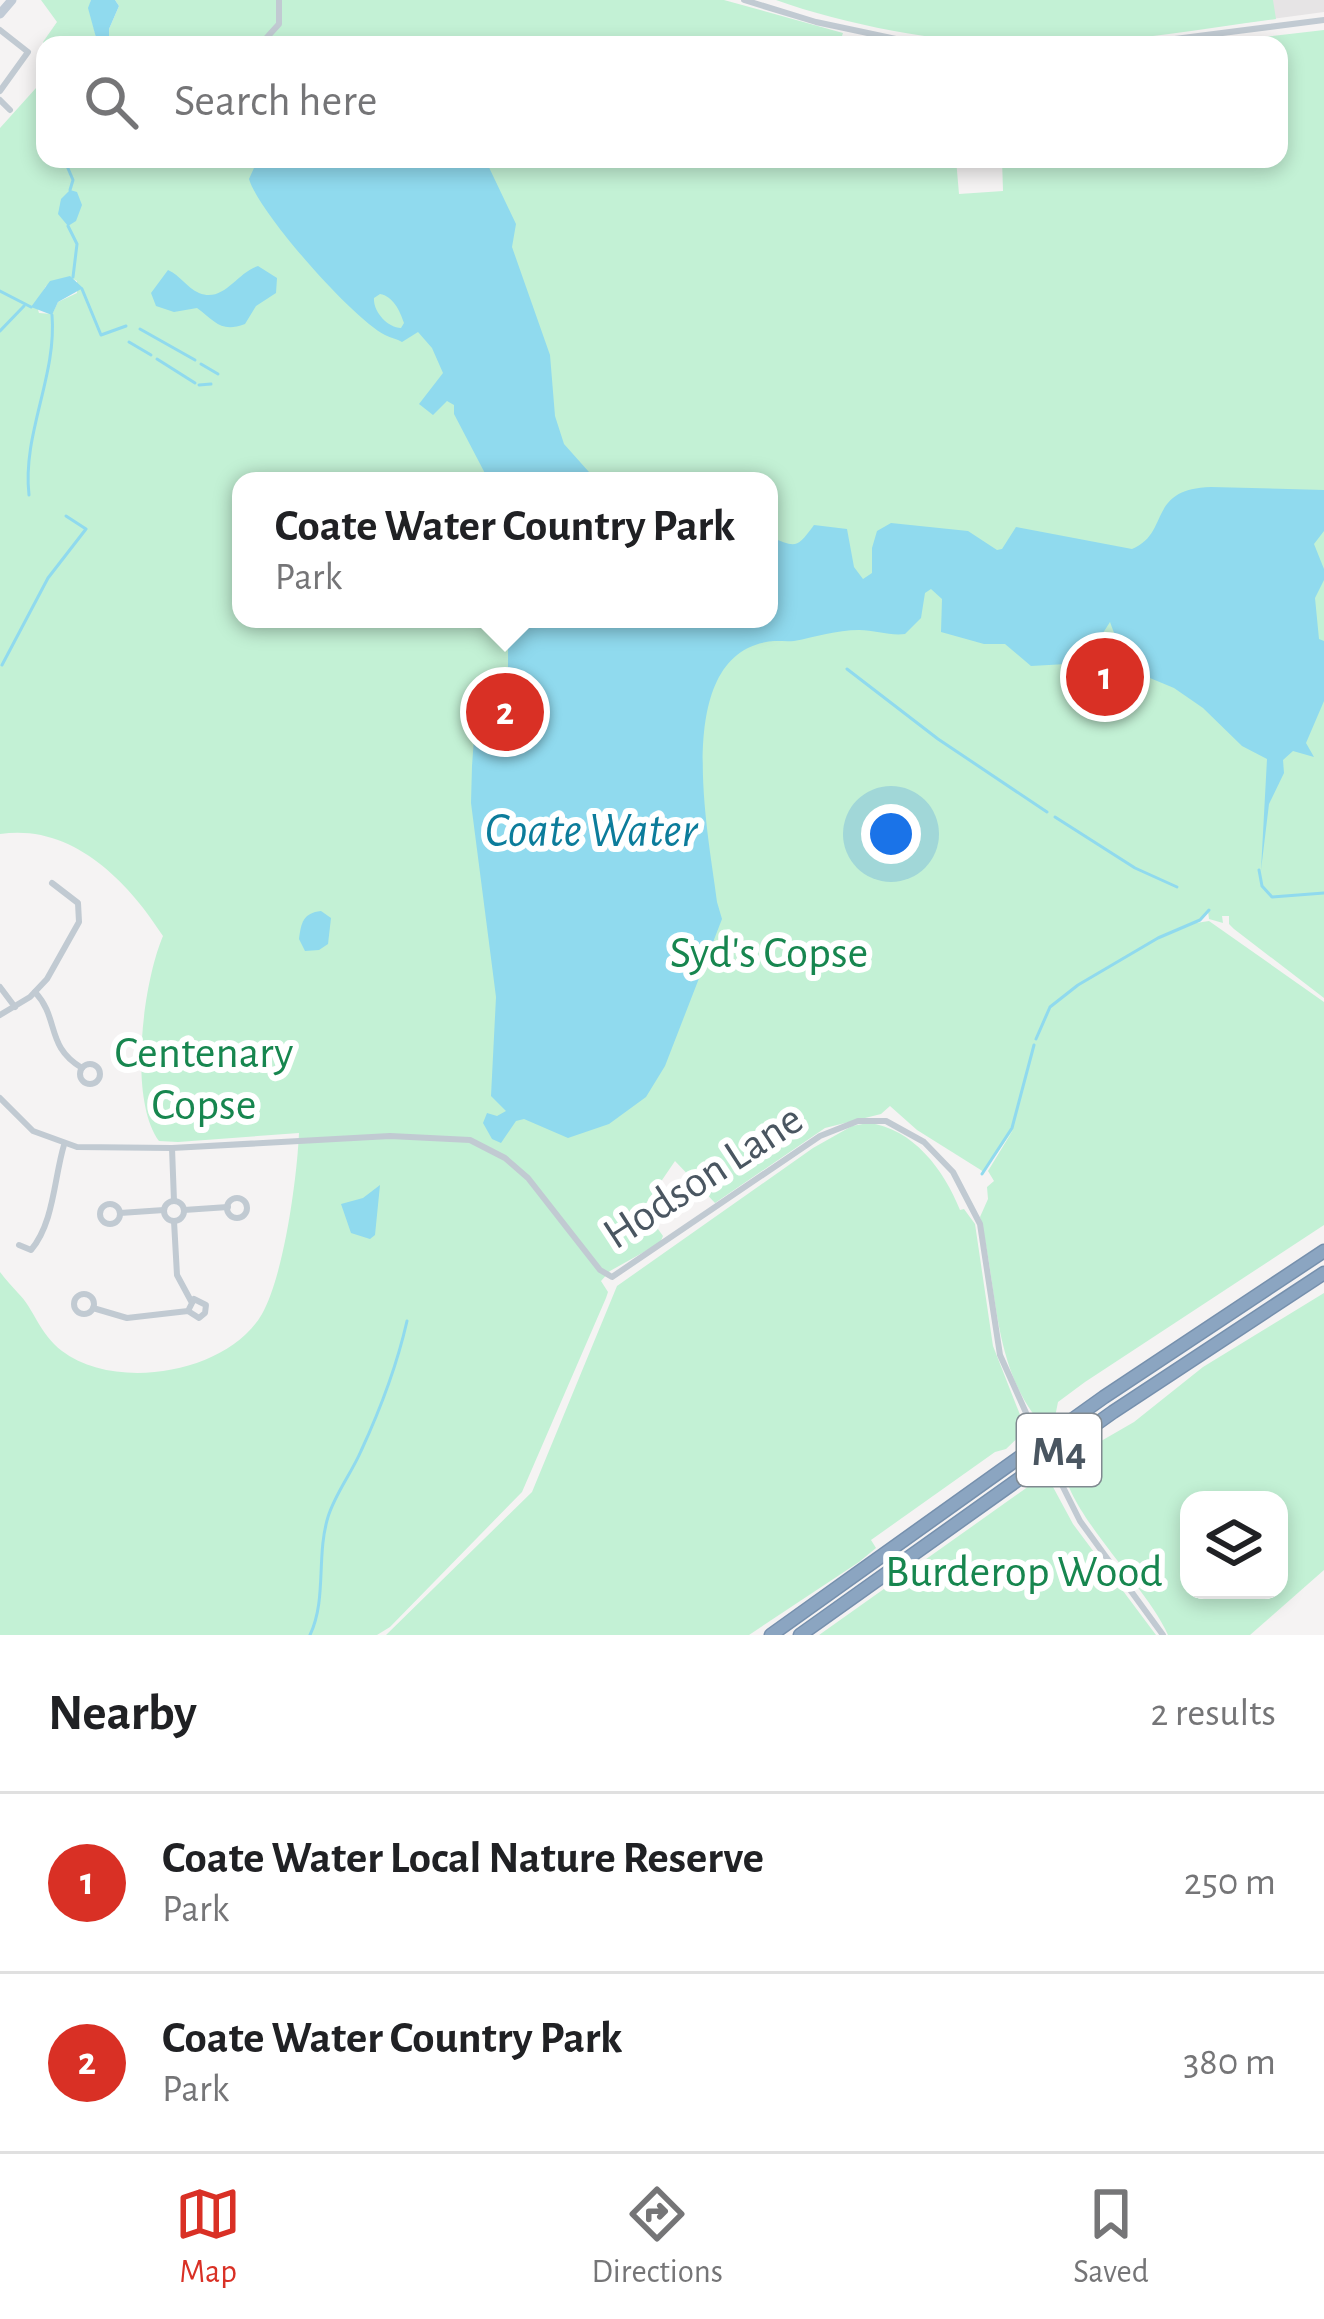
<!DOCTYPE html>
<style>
:root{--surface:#fff;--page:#f6f6f6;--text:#202124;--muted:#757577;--line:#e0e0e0;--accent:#d93025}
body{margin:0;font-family:"Alegreya Sans",sans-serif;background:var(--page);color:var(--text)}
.controls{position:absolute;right:36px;bottom:36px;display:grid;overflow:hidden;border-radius:24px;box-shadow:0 6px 18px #0003}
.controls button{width:108px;height:108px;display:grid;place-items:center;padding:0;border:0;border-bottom:3px solid var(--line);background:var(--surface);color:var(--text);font:60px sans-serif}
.you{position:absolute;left:891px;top:834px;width:42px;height:42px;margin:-30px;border:9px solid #fff;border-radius:50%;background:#1a73e8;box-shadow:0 0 0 18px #1a73e833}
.badge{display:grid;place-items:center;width:78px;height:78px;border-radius:50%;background:var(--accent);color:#fff;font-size:39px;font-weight:700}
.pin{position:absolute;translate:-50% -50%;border:6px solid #fff;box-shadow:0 3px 12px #0006}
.popup{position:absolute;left:232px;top:472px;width:546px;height:156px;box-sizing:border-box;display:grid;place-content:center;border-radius:24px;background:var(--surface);filter:drop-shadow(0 3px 9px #0005);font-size:39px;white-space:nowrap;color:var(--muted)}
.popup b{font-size:45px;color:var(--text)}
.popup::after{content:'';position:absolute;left:50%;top:100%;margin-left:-24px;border:24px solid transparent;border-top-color:var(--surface)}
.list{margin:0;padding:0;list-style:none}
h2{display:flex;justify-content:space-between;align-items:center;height:156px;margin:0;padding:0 48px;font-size:51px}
h2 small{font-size:39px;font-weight:400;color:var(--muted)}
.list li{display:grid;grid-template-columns:78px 1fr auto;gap:36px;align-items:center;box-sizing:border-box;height:180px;padding:0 48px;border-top:3px solid var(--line)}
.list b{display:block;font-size:45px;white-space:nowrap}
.list p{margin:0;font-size:39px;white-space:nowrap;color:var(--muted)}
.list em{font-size:39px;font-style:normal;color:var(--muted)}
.icon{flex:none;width:66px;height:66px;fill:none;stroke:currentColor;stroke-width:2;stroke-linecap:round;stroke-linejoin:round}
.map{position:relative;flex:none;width:1324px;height:1635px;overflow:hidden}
.search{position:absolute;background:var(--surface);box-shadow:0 6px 18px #0003;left:36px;right:36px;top:36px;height:132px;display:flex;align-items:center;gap:30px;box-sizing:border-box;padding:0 42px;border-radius:24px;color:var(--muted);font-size:45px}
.sheet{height:516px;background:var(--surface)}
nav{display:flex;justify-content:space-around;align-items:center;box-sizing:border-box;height:168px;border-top:3px solid var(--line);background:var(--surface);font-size:33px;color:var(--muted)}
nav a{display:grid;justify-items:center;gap:6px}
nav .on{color:var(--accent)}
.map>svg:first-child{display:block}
.education{fill:#e6e4e5}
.green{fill:#c3f1d5;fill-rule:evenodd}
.water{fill:#90daee;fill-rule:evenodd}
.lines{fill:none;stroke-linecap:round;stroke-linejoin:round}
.stream{stroke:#90daee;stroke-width:3}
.motorway-casing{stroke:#7690ad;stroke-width:15}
.minor{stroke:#c1cad2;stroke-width:6}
.secondary{stroke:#c1cbd6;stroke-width:9}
.motorway{stroke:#8ba5c1;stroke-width:12}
.minor-bridge{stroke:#c1cad2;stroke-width:6}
.labels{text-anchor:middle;stroke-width:12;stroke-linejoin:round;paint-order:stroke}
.shield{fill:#fff;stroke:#808990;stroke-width:3}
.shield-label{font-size:42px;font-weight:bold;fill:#4a5661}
.park-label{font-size:45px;fill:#17864f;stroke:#fff}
.street-label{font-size:45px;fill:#4a5661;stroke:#fff}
.water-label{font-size:48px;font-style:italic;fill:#0c7c9b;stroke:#fff}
</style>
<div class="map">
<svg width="1324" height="1635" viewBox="0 0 1324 1635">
<rect width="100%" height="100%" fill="#f5f3f3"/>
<path class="education" d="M1167,0H1324V12L1170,33Z"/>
<g class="green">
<path d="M41,0H91L89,8L98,45H45V55L43,42L57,22Z"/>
<path d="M115,0H724L843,33L839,45H109V29L119,6Z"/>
<path d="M776,0H1273L1276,19C1206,28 1136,41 1066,44C978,49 859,30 776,0Z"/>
<path d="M1324,30V998L1234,929L1229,924V916H1222L1223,923L1209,919L1208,911L1196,923L1209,921L1324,1002V1225L1085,1382L1058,1402L1055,1417L1043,1426C992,1369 998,1288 980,1217L988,1199L987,1187L994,1181L988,1171L1013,1130L984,1172L917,1130L890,1106L881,1114L825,1128L715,1203L675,1161L643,1208L663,1236L660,1243L610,1271L601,1281L608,1292L606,1298L522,1492L390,1627L377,1635H0V1272C6,1280 12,1286 18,1293C35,1310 38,1332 62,1351C116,1392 228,1373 262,1314C284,1275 297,1178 299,1133L178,1142L159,1141C128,1099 143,983 163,936C128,881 72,823 0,834V128L45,78V159H956L959,194L1003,191L1002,159H1279V45H1195ZM73,279L77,281V293L58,302L52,314L39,313L36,303L46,286ZM241,481H769V619H241Z"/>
<path d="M868,1123C913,1128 944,1170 960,1210L964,1209L975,1224L993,1346L1026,1430L1006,1449L995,1452L871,1540L876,1548L859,1562L749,1635H386L532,1492L617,1286L813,1148L852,1126Z"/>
<path d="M1324,1293V1570L1250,1635H1168C1147,1586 1064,1510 1063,1463L1134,1422L1203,1367ZM1279,1500V1590H1189V1500Z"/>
<path d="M1046,1474L1073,1524L1156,1635H819Z"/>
</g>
<g class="water">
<path d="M91,0H115L119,6L109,29V45H98L88,8Z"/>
<path d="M258,159H485L516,224L512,247L550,355L555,416L564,444L597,481H489L454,414V405L447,401L433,415L419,404L443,373L432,348L418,332L402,342C397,339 391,338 385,335C353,319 259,213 249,179ZM380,294C393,296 400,311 404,323L401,328C388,328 373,312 374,298Z"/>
<path d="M70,190L77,192L82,205L76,221L68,226L58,214L61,199Z"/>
<path d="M258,266L277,278L276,293L256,306L245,324C221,333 216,322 197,308L174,312L156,306L151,293L168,270C180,275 187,288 199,293C224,303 236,273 258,266Z"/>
<path d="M70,276L83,288L58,302L52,315L31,307L50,281Z"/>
<path d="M1211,487L1324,490V531L1314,544L1324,569V580L1315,598L1319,639L1324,641V701L1306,743L1314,757L1293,751L1283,760L1284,773L1269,804L1261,870L1267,759L1242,746L1203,708L1174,688L1133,671L1115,669L1120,649L1110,622L1084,663L1031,666L1005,644H984L941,632L942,599L931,589L925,593L921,618L905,634C890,636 875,630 859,630C836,630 816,637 794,641C785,642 776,640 766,642C671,660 709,835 717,902L722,919L665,1066L646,1097L609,1124L568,1138L524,1119L516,1121L501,1143L492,1139L483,1123L487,1113L497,1116L506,1111L491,1096L496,997L471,803L472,766L474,738L508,667V619H769V537C796,546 795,551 814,525L847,529L854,567L863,579L872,573V548L877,531L891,523L968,531L997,550L1002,549L1016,527L1132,549C1171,533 1146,489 1211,487Z"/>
<path d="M321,911L331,918L328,944L319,950L305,951L299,939C301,923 303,913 321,911Z"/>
<path d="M380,1185L375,1235L370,1239L351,1233L341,1204L363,1198Z"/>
</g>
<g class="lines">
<g class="stream">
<path d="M64,159L73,180L70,190"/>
<path d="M68,226L77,244L73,277"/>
<path d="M82,289L101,335L126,326"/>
<path d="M0,291L31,307"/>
<path d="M140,329L195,360"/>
<path d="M0,331L24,306"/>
<path d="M129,342L151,355"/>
<path d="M157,359L195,383"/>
<path d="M201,364L218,374"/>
<path d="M199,385L211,384"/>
<path d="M29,495C22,434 57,376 52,315"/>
<path d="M2,665L48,578L86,529L66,516"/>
<path d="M847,669L938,739L1047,812"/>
<path d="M1055,817L1135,868L1177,887"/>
<path d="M1259,870L1262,886L1272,897L1324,893"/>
<path d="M1036,1039L1050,1007L1078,985L1158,938L1200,920L1209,910"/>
<path d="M982,1174L1012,1128L1034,1045"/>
<path d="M310,1635C327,1599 316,1556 328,1517C335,1494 351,1474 361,1451C380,1410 397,1365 407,1321"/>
</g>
<g class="motorway-casing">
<g id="motorway">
<path d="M771,1635L1104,1397L1324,1251"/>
<path d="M800,1635L1113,1412L1324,1273"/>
</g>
</g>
<g class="minor">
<path d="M744,0L816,22L924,45"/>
<path d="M0,30L28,52L0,91"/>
<path d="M260,45L279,24V0"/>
<path d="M1128,45L1324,20"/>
<path d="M0,100L10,110"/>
<path d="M0,987L15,1007"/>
<path d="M35,992C60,1019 45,1046 82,1068"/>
<path d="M0,1015L30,997L47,979L79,922L78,903L52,883"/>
<circle cx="90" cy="1074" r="10"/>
<path d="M0,1098L33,1131L77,1147L172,1148L390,1136L470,1140L505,1158L528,1178L600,1270L612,1277L820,1136L858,1121H886L924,1142L953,1172L980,1224L1000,1355L1027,1415"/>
<path d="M172,1148L174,1201"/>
<circle cx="237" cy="1208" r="10"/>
<circle cx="174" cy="1211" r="10"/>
<circle cx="110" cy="1214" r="10"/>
<path d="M184,1210L228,1207"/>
<path d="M120,1213L164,1210"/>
<path d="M174,1221L177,1275L191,1301"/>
<path d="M19,1245L31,1250C54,1223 54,1178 64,1145"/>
<circle cx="84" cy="1304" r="10"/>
<path d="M93,1308L127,1318L188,1311L199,1318L205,1313L206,1305L194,1299L188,1311"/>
<path d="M1117,1572L1163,1635"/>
</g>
<path class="secondary" d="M0,14L12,0"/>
<use href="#motorway" class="motorway"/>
<path class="minor-bridge" d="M1027,1415L1080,1521L1117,1572"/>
</g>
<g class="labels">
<rect class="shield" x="1017" y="1414" width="84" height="72" rx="9"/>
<g class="shield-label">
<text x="1059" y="1465">M4</text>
</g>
<g class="park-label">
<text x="769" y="967">Syd's Copse</text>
<text x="204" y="1067">Centenary<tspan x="204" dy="52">Copse</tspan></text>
<text x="1024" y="1586">Burderop Wood</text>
</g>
<g class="street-label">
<text transform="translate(702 1175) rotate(-33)" y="16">Hodson Lane</text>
</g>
<g class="water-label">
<text x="591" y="846">Coate Water</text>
</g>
</g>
</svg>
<div class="controls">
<button><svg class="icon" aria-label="layers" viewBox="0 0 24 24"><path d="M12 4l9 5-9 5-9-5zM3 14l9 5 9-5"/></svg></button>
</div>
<div class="you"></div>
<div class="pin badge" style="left:1105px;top:677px">1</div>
<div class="pin badge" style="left:505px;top:712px">2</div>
<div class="popup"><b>Coate Water Country Park</b>Park</div>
<div class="search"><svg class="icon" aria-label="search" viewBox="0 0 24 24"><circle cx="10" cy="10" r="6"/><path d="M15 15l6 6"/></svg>Search here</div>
</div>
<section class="sheet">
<h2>Nearby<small>2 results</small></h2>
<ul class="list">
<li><span class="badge">1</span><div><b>Coate Water Local Nature Reserve</b><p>Park</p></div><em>250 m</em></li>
<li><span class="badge">2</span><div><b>Coate Water Country Park</b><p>Park</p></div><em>380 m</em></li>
</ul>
</section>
<nav>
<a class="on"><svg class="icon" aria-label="map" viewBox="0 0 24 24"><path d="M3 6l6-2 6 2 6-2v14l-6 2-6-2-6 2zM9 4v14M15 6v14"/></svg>Map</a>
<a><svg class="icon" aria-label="directions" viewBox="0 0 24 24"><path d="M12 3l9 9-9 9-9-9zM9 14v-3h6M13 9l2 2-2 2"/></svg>Directions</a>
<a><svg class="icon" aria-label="saved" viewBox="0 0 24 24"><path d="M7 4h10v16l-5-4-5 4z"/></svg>Saved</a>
</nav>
